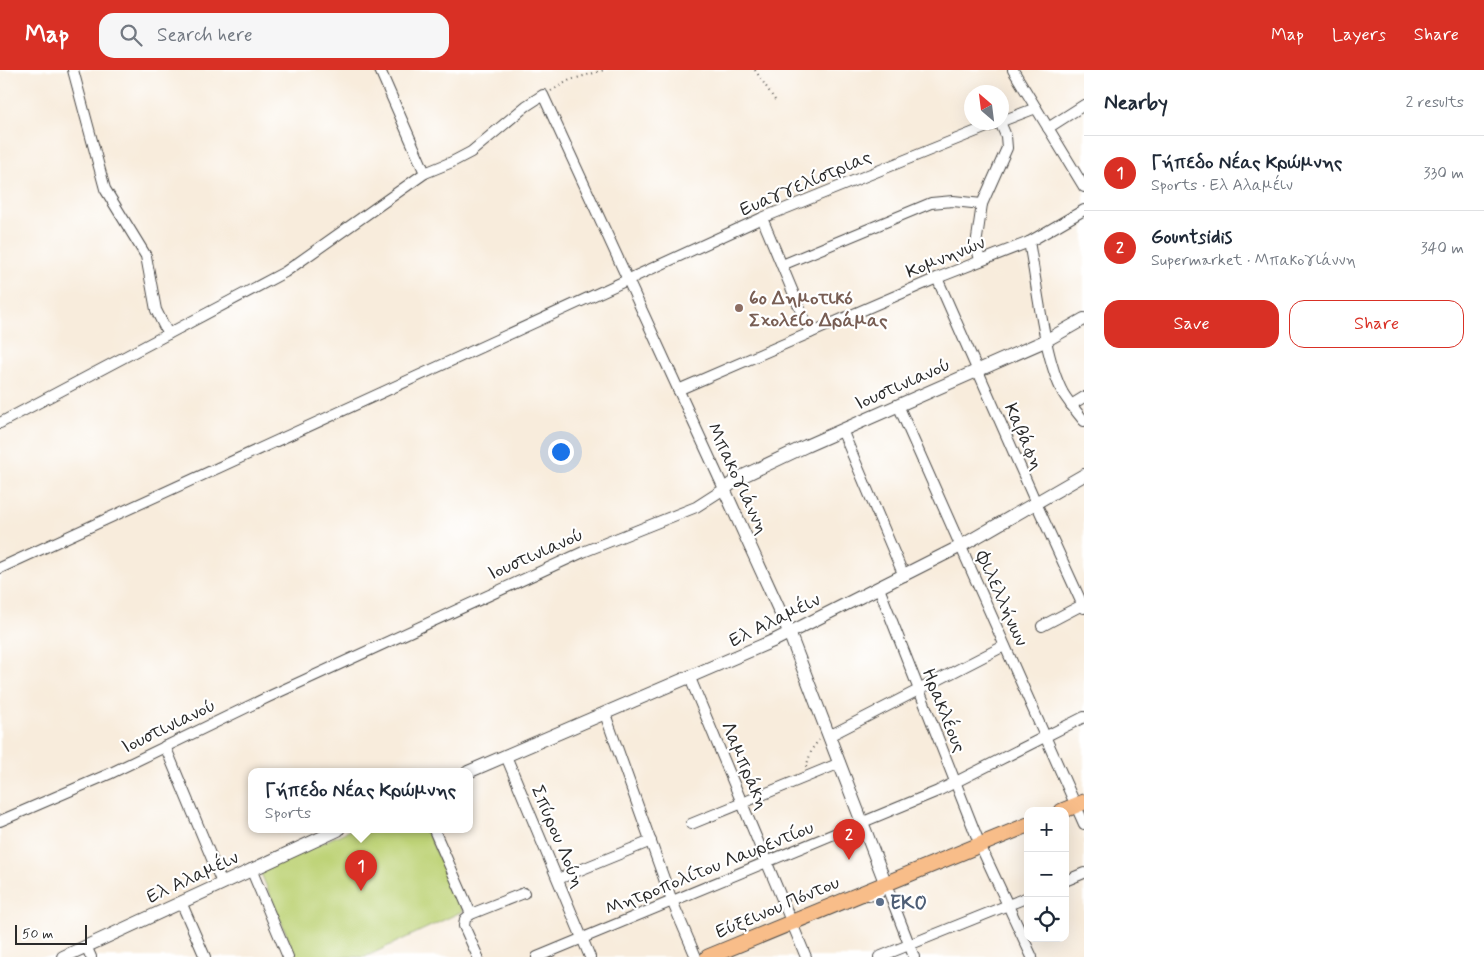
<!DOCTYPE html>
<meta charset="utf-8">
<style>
:root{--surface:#fff;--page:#f6f6f7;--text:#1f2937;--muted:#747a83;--line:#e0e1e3;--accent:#d93025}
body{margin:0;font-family:Mynerve,sans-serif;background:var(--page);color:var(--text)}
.controls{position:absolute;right:15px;bottom:15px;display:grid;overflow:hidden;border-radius:10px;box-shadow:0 5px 20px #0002}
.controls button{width:45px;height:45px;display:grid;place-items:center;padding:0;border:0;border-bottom:1px solid var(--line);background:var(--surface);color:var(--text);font:25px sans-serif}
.compass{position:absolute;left:964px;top:15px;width:45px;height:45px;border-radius:50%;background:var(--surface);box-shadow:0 5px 20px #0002;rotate:332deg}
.scale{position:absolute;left:15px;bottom:12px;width:72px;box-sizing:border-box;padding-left:5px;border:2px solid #2b2b2b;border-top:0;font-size:14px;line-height:18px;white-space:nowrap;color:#2b2b2b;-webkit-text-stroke:4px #fff;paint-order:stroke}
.you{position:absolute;left:560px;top:381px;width:18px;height:18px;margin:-12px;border:4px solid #fff;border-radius:50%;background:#1a73e8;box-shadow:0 0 0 8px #1a73e833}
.badge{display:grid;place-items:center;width:32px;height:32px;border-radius:50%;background:var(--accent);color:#fff;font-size:16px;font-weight:700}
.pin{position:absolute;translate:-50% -41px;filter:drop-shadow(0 1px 2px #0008)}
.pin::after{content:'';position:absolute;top:26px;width:18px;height:15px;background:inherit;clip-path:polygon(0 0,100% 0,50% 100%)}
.popup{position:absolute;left:248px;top:698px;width:225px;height:65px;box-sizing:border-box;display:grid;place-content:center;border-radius:10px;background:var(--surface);filter:drop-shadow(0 1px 4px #0005);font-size:16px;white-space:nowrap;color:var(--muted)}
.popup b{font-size:19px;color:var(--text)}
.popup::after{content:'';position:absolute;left:50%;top:100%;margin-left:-10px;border:10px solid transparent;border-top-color:var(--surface)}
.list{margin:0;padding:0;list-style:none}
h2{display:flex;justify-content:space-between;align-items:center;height:65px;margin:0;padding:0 20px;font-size:21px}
h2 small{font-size:16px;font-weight:400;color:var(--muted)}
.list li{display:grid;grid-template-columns:32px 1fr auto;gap:15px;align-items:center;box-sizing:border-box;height:75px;padding:0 20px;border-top:1px solid var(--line)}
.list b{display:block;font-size:19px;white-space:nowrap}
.list p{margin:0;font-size:16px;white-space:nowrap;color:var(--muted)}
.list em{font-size:16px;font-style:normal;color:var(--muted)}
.actions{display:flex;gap:10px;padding:15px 20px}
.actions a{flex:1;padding:11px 0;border:1px solid var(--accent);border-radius:15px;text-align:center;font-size:18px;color:var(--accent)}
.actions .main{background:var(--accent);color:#fff}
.icon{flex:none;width:28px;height:28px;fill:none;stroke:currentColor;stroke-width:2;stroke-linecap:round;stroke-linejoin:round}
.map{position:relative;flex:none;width:1084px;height:887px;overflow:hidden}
header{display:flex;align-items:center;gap:30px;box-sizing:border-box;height:70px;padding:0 25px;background:var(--accent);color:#fff}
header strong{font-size:24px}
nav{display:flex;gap:28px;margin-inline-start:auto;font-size:18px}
.search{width:350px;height:45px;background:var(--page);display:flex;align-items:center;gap:12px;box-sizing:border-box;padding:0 18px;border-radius:15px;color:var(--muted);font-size:19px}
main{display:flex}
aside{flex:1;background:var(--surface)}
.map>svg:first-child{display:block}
.green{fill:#bed377;stroke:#747f51}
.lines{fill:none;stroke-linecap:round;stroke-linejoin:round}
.service-casing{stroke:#4a4846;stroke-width:7}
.minor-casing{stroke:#4a4846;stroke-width:12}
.tertiary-casing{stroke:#4a4846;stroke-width:14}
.primary-casing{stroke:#4a4846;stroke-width:17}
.path{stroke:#4a4846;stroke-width:2;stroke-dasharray:1 4;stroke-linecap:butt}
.service{stroke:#fff;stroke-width:5}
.minor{stroke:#fff;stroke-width:10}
.tertiary{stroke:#fff;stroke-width:12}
.primary{stroke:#f8bd89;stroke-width:15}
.education-dot{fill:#8d6e63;stroke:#fff;stroke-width:2}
.service-dot{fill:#5c6f8a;stroke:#fff;stroke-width:2}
.labels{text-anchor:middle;stroke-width:4.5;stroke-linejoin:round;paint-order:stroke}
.street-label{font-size:19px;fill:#2b2b2b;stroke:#fff}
.education-label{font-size:19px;font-weight:bold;fill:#785e54;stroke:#fff;text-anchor:start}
.service-label{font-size:19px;font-weight:bold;fill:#4e5e75;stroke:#fff;text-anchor:start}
</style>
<header>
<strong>Map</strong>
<div class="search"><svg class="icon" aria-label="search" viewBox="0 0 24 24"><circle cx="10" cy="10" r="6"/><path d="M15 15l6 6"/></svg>Search here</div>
<nav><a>Map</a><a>Layers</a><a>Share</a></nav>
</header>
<main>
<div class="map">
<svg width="1084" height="887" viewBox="0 0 1084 887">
<rect width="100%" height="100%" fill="#fff"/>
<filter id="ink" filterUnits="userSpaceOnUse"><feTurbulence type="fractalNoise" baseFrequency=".02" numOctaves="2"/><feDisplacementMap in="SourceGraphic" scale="10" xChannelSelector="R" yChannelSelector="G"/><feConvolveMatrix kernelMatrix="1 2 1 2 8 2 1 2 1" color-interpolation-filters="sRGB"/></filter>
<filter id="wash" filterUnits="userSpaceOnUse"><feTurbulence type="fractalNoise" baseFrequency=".0096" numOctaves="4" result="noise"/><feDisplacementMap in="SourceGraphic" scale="20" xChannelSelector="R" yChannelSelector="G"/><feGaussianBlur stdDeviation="1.12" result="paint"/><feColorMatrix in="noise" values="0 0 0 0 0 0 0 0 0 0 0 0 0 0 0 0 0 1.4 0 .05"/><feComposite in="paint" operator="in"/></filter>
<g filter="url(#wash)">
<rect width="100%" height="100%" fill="#f8ecdc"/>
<path class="green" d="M350,760H426L463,841L365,887H296L260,801Z"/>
</g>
<g filter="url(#ink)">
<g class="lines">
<g class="service-casing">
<path id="service" d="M865,827L872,828L881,825L884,818"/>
</g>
<g class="minor-casing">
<g id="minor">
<path d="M380,0L425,103"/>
<path d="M1013,0L1084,117"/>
<path d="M1002,51L1036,38"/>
<path d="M1048,58L1084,35"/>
<path d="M762,148L810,263"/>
<path d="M1029,172C1037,213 1044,288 1063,323C1069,333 1077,342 1084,351"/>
<path d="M980,190L976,175L982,134L1007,78L1006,66L1000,52"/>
<path d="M782,195L931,133L953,131L982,134"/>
<path d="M937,208L1036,433L1084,538"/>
<path d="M678,320L937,208L1029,172L1084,140"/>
<path d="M898,335L1084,754"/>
<path d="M1071,335L1084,327"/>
<path d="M0,353L168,264L156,240L146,186L105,119L73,0"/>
<path d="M842,360L904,506"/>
<path d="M0,498L762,148L999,52"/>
<path d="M879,518L980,775L1032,887"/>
<path d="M1042,556L1084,534"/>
<path d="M690,608L806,887"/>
<path d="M605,644L672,831L696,887"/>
<path d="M829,666L1004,576"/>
<path d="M165,676L222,813"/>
<path d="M506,686L590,887"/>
<path d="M0,751L109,704L268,627L583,482L696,437L724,419L543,25L526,36L471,82L452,92L425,103L285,202L168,264"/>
<path d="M691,754L840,693"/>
<path d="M434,760L471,844"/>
<path d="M251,799L288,887"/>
<path d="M558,809L651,771"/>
<path d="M1065,811L1084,803"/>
<path d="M885,812L914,887"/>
<path d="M181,832L205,887"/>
<path d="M86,876L91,887"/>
<path d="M478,887L464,856L465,849L471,844L524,823"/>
<path d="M537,887L938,721L1084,647"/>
<path d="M879,887L1028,827"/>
</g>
</g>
<g class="tertiary-casing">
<g id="tertiary">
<path d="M468,702L775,570L961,476L1084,405"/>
<path d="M885,812L787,557L724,419L741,407L806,376L1047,270L1084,249"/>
<path d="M63,887L338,760"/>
</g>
</g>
<g class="primary-casing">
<g id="primary">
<path d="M1062,741L1084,732"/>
<path d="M708,887L1028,755"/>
</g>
</g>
<g class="path">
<path d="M755,0L775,30"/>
<path d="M551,21L570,10L604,0"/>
<path d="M806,697L812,679L819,670"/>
</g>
<use href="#service" class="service"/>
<use href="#minor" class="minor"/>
<use href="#tertiary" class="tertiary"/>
<use href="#primary" class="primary"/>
</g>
</g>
<circle class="education-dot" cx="739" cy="238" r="5"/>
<circle class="service-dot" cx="880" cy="832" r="5"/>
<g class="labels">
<g class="street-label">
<text transform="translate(805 112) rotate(-23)" y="7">Ευαγγελίστριας</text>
<text transform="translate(945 186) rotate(-22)" y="7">Κομνηνών</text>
<text transform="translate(902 313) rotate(-24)" y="7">Ιουστινιανού</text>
<text transform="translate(1025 366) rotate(66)" y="7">Καβάφη</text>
<text transform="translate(739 408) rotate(65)" y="7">Μπακογιάννη</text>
<text transform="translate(535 483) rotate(-24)" y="7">Ιουστινιανού</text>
<text transform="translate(1003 528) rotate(66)" y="7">Φιλελλήνων</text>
<text transform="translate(774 549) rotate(-26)" y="7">Ελ Αλαμέιν</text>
<text transform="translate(945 640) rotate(68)" y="7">Ηρακλέους</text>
<text transform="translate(168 655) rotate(-26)" y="7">Ιουστινιανού</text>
<text transform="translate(746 695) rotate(67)" y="7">Λαμπράκη</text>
<text transform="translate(559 766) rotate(67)" y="7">Σπύρου Λούη</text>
<text transform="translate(709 797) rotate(-22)" y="7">Μητροπολίτου Λαυρεντίου</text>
<text transform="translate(192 806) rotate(-25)" y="7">Ελ Αλαμέιν</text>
<text transform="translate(777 836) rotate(-23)" y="7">Εύξεινου Πόντου</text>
</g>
<g class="education-label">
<text x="749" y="234">6o Δημοτικό<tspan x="749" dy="22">Σχολείο Δράμας</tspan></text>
</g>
<g class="service-label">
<text x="890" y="839">EKO</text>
</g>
</g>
</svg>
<div class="controls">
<button>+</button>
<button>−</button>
<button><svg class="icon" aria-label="locate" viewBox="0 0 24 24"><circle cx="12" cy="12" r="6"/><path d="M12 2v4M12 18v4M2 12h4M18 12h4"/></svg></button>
</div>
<svg class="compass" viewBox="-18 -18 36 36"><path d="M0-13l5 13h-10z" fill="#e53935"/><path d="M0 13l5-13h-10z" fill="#747a83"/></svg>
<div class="scale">50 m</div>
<div class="you"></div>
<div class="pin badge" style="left:361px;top:821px">1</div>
<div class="popup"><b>Γήπεδο Νέας Κρώμνης</b>Sports</div>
<div class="pin badge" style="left:849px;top:790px">2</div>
</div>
<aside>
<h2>Nearby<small>2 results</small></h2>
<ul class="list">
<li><span class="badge">1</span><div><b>Γήπεδο Νέας Κρώμνης</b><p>Sports · Ελ Αλαμέιν</p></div><em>330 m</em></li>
<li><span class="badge">2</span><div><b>Gountsidis</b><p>Supermarket · Μπακογιάννη</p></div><em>340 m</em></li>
</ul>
<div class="actions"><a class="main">Save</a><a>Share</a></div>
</aside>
</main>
